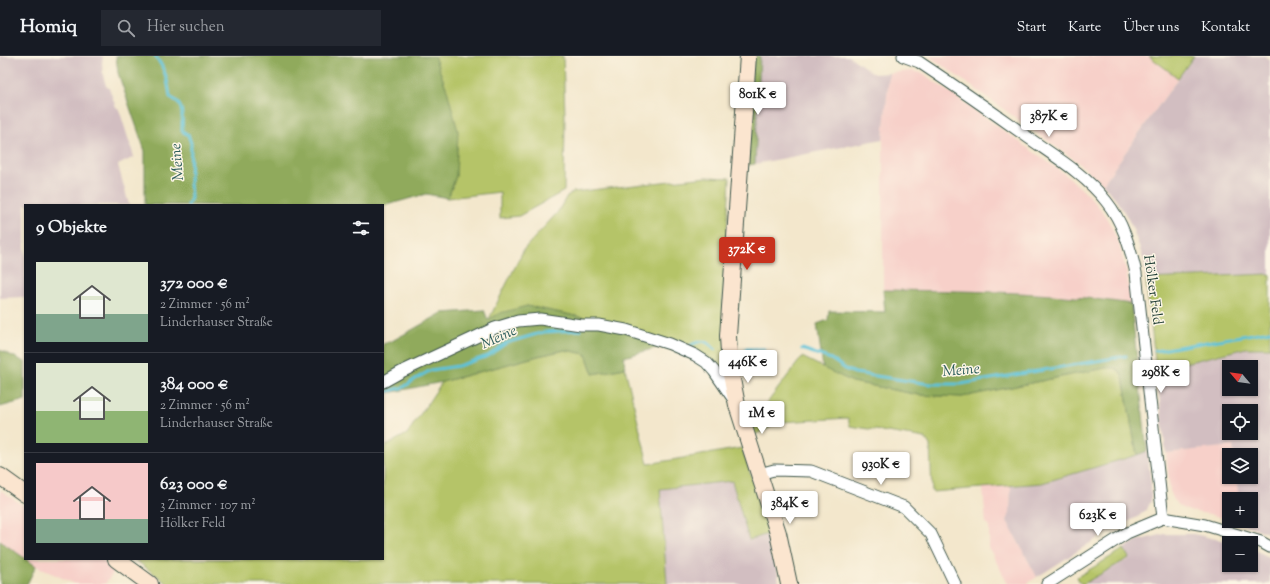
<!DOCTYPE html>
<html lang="de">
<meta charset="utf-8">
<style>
:root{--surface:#171b24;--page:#242831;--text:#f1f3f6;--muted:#9ea1a6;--line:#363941;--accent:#c8321e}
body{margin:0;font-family:"Sorts Mill Goudy",serif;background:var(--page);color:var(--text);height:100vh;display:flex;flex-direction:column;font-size:15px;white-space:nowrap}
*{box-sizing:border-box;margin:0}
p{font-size:13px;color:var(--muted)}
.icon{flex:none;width:22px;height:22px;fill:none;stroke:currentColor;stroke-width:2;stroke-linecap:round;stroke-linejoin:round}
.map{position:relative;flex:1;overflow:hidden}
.sheet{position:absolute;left:24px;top:148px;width:360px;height:356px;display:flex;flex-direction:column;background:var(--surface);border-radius:0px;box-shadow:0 1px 3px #0004}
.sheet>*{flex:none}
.needle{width:26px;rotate:299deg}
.fabs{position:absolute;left:1222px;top:304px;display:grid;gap:8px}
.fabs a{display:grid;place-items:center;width:36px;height:36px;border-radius:0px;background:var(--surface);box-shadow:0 1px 3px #0004;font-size:20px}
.price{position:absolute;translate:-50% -34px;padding:0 9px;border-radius:4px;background:#fff;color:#222;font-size:13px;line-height:26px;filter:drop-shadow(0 1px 2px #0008)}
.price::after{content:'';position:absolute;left:50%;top:24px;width:12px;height:9px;margin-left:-6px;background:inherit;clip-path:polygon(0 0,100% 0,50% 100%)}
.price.active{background:var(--accent);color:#fff}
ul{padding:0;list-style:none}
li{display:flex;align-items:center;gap:12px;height:100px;padding:0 12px}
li+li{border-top:1px solid var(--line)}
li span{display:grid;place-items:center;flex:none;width:112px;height:80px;border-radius:0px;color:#555}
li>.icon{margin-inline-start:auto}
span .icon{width:48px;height:48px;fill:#fffc;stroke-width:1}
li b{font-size:17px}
h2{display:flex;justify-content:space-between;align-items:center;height:48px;padding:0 12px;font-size:17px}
header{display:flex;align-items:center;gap:24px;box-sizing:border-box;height:56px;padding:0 20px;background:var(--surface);border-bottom:1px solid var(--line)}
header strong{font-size:19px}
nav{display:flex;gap:22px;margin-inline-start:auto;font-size:14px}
.search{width:280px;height:36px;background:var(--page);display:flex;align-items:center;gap:10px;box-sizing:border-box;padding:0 14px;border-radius:0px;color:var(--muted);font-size:15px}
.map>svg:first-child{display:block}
.built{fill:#f7d0c9}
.industrial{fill:#d2bec1;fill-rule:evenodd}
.green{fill:#b5c467;stroke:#6a804e}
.forest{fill:#90aa5c;stroke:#587448}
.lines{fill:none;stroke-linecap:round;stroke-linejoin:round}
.stream{stroke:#5cc2d9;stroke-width:3}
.minor-casing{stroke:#3f564b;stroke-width:13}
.secondary-casing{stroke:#3f564b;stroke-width:18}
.minor{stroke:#fff;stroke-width:11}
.secondary{stroke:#fbe5cf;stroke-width:16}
.labels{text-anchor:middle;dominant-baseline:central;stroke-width:3;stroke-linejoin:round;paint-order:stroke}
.street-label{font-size:14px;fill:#1f3d34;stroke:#fcf5e5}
.water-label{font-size:15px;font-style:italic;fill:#2e5e5d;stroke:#fcf5e5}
</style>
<header>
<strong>Homiq</strong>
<div class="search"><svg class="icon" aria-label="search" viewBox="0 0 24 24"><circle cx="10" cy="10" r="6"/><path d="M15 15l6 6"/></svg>Hier suchen</div>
<nav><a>Start</a><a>Karte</a><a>Über uns</a><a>Kontakt</a></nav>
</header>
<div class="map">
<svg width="1270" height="528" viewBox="0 0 1270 528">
<rect width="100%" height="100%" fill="#fcf5e5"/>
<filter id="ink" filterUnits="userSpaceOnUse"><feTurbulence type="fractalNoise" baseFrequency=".025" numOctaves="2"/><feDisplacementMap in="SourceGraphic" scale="8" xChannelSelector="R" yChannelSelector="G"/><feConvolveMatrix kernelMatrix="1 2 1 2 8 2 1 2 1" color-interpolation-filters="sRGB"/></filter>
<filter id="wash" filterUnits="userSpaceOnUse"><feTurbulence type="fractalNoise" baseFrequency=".012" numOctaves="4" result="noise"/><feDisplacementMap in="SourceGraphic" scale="16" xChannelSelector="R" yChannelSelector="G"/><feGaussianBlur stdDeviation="0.9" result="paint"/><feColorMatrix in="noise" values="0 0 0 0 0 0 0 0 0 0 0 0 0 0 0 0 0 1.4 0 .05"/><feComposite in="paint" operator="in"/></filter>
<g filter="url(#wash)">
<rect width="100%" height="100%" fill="#f3e7cc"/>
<!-- built -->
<g class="built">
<polygon points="929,0 1149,0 1178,22 1103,128 1075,104"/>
<polygon points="912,15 922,17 1052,109 1071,123 1093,144 1103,156 1111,170 1119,188 1127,218 1131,248 1094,242 961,235 883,234 883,83 889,17"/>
<polygon points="1233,390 1234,399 1229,399 1229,421 1236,421 1239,443 1229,443 1229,464 1209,458 1189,455 1181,451 1174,444 1170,435 1166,397"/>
<polygon points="1011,430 1010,457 1007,465 1037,521 1027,528 1008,528 989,492 989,468 986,468 983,432"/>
<polygon points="0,434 25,451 25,502 0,485"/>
<polygon points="27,503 100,503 115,514 105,528 75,528 36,510"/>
</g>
<!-- industrial -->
<g class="industrial">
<polygon points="0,0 103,0 102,7 103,19 106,30 109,32 116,51 119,53 134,101 118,109 129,149 25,149 25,241 0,242"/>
<polygon points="760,0 849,0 874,18 889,17 883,83 755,108"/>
<polygon points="1194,0 1265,0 1270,4 1270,218 1146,223 1144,205 1133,173 1126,159 1116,144 1103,128"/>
<path d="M1246 292H1270V478L1241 467V465H1251V443H1239L1236 421H1251V399H1234L1233 390 1166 397 1156 314ZM1229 311H1251V333H1229ZM1229 355H1251V377H1229Z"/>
<polygon points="1147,395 1151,429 1151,445 1147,453 1139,460 1098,482 1037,521 1007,465 1010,457 1011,430 1042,427"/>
<polygon points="732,425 749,484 768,478 777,508 779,528 667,528 660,433"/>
<polygon points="1165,478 1193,478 1234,487 1229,487 1229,509 1251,509 1251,493 1261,497 1270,503 1270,528 1083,528 1129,503 1124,493 1136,485"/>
</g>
<!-- green -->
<g class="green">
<polygon points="434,0 563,0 565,60 564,135 519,160 500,162 500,136 448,142 456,120 447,34"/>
<polygon points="1149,0 1194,0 1178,22"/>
<polygon points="707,121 730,122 723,246 729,334 719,315 610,267 527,250 488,265 524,193 557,157 567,140 573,136"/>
<polygon points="1270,218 1270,292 1246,292 1156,314 1146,223"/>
<polygon points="565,294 586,298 593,318 625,312 648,408 742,392 769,476 768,478 749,484 732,425 660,433 667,528 168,528 134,503 383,503 383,395 387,389 407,378 442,326 538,300"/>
<path d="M802 301 853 326 919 339 962 341 1105 312C1114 311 1119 312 1123 321L1137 399 1042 427 932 436 930 389 925 382 850 370 848 362 781 366 750 381 748 372Z"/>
<polygon points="1124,493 1129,502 1083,528 1081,528 1077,521"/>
</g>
<!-- forest -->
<g class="forest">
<polygon points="116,0 434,0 447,34 458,75 456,120 448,142 426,138 383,150 145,149 145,95 118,17"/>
<polygon points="753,0 760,0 755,108 744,110"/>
<path d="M883 234C965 235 1050 235 1131 248L1147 395 1137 399 1123 321C1119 312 1114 311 1105 312L962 341 919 339 853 326 823 312 817 268 828 264 829 255 885 256Z"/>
<polygon points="527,250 610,267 663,290 624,301 625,312 593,318 586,298 565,294 538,300 442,326 383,338 383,288 392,285 442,257 484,254 488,264 500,257"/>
<polygon points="0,294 25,306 25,344 0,351"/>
<polygon points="0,485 36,510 27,528 0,528"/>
</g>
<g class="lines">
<!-- stream -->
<g class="stream">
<path d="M155 0C165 12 168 25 170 41 185 48 182 60 182 75L188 79 191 87 190 127 191 142 188 149"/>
<path d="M691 289C703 283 705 284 715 293"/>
<polyline points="746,293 764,293"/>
<polyline points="802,293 831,303 847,314 855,317 930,328 961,328 1126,300"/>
<polyline points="1155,295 1270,275"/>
<polyline points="383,337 404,331 417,322 431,314 458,310 488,300 506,287 544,276 580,274"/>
</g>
</g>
</g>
<g filter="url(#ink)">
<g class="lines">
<!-- minor casing -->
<g class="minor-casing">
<g id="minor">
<path d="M903 0 919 6C955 30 991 55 1026 80 1054 100 1085 118 1106 145 1123 166 1130 191 1136 217L1163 462"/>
<polyline points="383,326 401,316 495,272 518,265 540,263 581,269 599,269 626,274 670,288 695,299 706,306 714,315 734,344"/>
<polyline points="759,418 774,414 811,415 904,451 931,478 955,528"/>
<polyline points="1047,528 1127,477 1163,462 1205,469 1261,486 1270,491"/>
</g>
</g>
<!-- secondary casing -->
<g class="secondary-casing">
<g id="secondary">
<polyline points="748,0 730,251 728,280 730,313 737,349 778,477 789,528"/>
<polyline points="0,420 25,438"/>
<polyline points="116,503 150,528"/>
</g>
</g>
<!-- minor -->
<use href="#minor" class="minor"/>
<!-- secondary -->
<use href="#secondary" class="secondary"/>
</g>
</g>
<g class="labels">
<!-- street labels -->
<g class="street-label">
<text transform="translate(1152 234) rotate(82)">Hölker Feld</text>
</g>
<!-- water labels -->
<g class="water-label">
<text transform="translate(178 106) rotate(-95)">Meine</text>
<text transform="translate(499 282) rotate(-24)">Meine</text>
<text transform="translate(961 315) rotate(-5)">Meine</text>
</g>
</g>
</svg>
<div class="fabs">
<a><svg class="needle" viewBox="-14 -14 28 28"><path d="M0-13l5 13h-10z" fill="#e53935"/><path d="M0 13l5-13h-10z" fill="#9ea1a6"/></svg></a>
<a><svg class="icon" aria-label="locate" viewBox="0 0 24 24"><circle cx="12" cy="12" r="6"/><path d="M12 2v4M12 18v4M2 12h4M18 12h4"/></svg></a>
<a><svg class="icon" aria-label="layers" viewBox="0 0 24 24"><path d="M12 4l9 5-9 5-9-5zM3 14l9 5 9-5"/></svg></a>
<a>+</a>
<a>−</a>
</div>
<b class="price" style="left:758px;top:60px">801K €</b>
<b class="price" style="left:1049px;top:82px">387K €</b>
<b class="price active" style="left:747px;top:215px">372K €</b>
<b class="price" style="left:748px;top:328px">446K €</b>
<b class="price" style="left:1161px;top:338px">298K €</b>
<b class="price" style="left:762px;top:379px">1M €</b>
<b class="price" style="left:881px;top:430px">930K €</b>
<b class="price" style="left:790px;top:469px">384K €</b>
<b class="price" style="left:1098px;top:481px">623K €</b>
<section class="sheet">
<h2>9 Objekte<svg class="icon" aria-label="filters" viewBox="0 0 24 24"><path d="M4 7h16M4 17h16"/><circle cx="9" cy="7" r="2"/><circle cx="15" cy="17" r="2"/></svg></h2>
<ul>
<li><span style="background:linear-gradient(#dfe7d0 65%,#7fa58c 0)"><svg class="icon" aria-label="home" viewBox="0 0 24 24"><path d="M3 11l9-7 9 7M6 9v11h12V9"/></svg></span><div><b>372 000 €</b><p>2 Zimmer · 56 m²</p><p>Linderhauser Straße</p></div></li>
<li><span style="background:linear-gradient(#dfe7d0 60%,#8fb573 0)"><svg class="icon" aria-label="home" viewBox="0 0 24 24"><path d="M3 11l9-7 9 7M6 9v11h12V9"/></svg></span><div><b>384 000 €</b><p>2 Zimmer · 56 m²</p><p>Linderhauser Straße</p></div></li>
<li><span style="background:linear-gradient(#f6c9c9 70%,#7fa58c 0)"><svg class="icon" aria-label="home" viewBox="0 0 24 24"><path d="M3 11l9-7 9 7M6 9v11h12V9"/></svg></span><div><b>623 000 €</b><p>3 Zimmer · 107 m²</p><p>Hölker Feld</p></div></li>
</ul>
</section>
</div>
